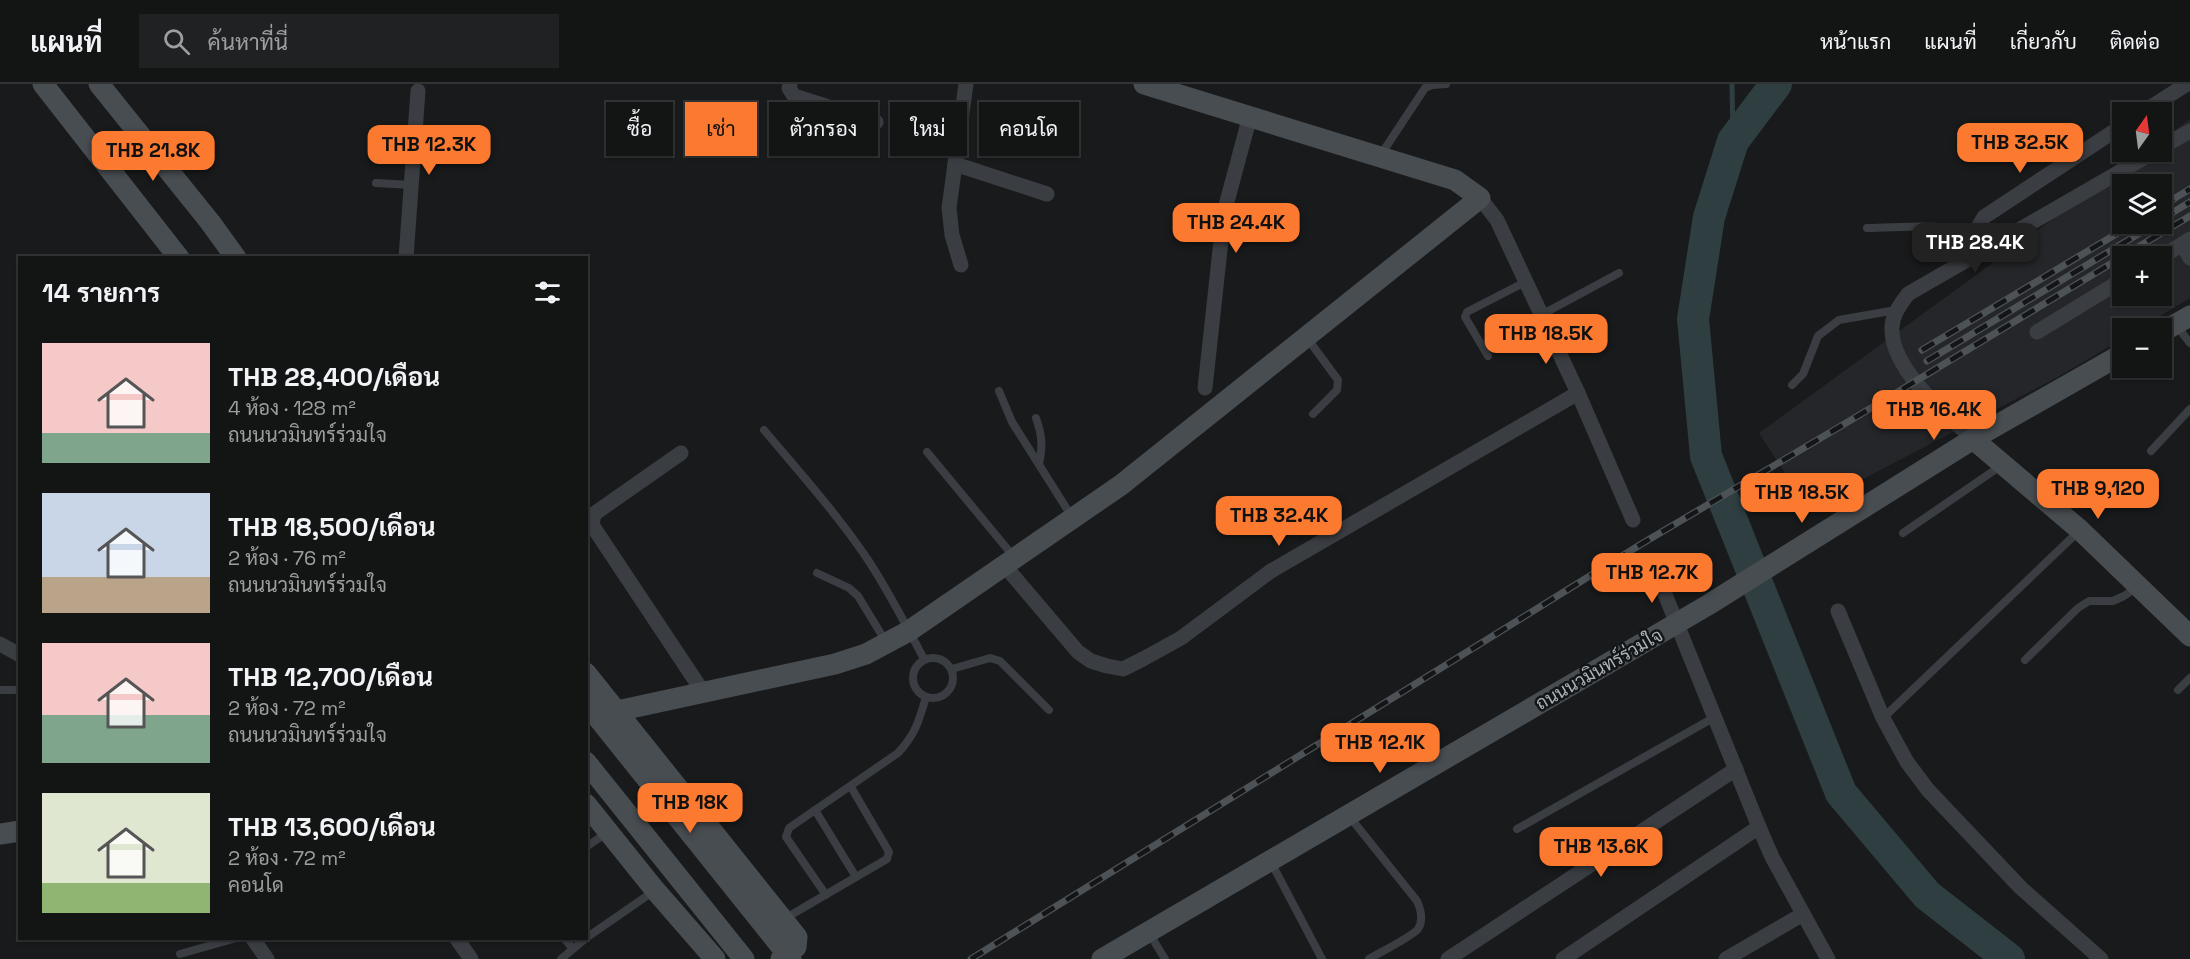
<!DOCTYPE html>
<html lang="th">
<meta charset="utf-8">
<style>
:root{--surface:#131414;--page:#202122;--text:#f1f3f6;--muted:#9d9ea0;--line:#323334;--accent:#fc7a30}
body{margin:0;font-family:"Space Grotesk",Sarabun,sans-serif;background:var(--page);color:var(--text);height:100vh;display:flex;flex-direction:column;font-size:22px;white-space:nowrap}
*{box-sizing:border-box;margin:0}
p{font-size:20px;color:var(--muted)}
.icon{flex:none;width:33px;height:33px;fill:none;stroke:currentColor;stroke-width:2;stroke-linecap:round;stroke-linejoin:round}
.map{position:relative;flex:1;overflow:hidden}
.details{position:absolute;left:18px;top:172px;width:570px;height:684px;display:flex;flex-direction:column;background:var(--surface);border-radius:0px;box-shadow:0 2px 4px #0004,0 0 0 2px var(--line)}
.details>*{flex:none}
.top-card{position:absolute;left:606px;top:18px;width:570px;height:54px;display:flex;gap:12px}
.needle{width:39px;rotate:14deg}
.fabs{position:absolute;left:2112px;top:18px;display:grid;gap:12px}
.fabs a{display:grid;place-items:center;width:60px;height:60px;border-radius:0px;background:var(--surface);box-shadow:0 2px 4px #0004,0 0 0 2px var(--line);font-size:30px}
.price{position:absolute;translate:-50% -51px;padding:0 14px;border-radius:12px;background:var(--accent);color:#111;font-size:20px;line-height:39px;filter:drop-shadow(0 2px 3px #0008)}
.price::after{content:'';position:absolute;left:50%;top:36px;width:18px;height:14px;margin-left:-9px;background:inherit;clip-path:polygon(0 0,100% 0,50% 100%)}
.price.on{background:#222;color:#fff}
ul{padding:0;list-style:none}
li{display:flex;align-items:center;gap:18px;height:150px;padding:0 24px}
li span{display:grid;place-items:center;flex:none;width:168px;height:120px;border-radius:0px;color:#555}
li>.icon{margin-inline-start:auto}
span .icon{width:72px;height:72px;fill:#fffc;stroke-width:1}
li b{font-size:26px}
h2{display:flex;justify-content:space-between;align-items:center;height:72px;padding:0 24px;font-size:26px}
.chip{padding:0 21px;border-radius:0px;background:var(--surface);box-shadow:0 2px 4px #0004,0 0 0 2px var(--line);font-size:21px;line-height:54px}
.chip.on{background:var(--accent);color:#111}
header{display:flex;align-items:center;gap:36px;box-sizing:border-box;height:84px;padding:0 30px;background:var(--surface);border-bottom:2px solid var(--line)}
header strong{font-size:28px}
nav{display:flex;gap:33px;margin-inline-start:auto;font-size:21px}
.search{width:420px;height:54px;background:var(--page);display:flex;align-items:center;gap:15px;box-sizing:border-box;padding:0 21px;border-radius:0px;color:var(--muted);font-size:22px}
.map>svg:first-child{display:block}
.built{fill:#252629;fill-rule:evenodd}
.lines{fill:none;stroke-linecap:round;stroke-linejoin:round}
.stream{stroke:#2e3e41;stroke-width:5}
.river{stroke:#2e3e41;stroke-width:32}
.lane{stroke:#3a3d41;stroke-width:8}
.street{stroke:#3a3d41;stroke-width:15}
.secondary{stroke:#484d51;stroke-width:21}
.rail-casing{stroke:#4d5256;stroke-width:7}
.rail{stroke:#141517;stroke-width:4.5;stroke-dasharray:14;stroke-linecap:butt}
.secondary-bridge{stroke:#484d51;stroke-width:21}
.labels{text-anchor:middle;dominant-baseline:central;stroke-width:5;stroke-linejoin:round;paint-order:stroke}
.street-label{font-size:18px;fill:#abb5bc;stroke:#141517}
</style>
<header>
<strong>แผนที่</strong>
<div class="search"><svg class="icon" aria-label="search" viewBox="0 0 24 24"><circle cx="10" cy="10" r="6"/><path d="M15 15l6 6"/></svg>ค้นหาที่นี่</div>
<nav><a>หน้าแรก</a><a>แผนที่</a><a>เกี่ยวกับ</a><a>ติดต่อ</a></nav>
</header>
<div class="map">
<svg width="2190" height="875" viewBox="0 0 2190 875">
<rect width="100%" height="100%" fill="#191a1b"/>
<!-- built -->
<path class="built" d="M2190 35V214L2140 244H2122V255L2058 293 1808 424 1759 349 2145 68H2162V56ZM2122 100H2162V140H2122ZM2122 172H2162V212H2122Z"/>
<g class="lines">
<!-- stream -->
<polyline class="stream" points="1732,0 1733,57"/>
<!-- river -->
<polyline class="river" points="1776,0 1733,57 1709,133 1693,235 1706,372 1841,709 1927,811 2009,875"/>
<!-- lane -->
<g class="lane">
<polyline points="1380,72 1425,4 1432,1 1446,0"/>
<polyline points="376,99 412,101"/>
<polyline points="1200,123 1224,129"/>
<path d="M1867 144C1900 144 1944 138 1974 150"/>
<polyline points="1541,231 1619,189"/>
<polyline points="2176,241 2190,259"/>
<polyline points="1307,254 1338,296 1337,306 1313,330"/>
<polyline points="1488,272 1465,233 1467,228 1525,198"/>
<polyline points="1792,301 1803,290 1818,252 1839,236 1896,226"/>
<polyline points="999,307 1012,338 1072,433"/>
<path d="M1036 334C1042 351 1043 362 1039 380"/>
<path d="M764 346C800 389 839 432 870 479 890 510 907 543 924 575"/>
<polyline points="2151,367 2190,325"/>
<polyline points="927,368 1014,473"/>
<polyline points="1903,449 2002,381"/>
<polyline points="817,489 849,504 858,512 886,558"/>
<circle cx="933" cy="594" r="20"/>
<polyline points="2025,576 2078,524 2089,517 2113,517 2124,512 2137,503"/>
<polyline points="952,585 990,574 1000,577 1049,626"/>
<polyline points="0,606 20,606"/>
<polyline points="2178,606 2190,594"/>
<polyline points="1883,634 2079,447"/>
<polyline points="815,726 856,793"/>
<path d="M1349 732 1417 817C1421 826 1424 836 1418 845 1413 852 1379 869 1369 875"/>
<polyline points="1517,745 1715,633"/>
<polyline points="586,763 608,748"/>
<polyline points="1271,778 1322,875"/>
<path d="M826 811 786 753 789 744 898 669C915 651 919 637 926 613"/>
<polyline points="784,835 887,775 889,768 851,703"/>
<polyline points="1149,849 1165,875"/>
<polyline points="586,854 654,807"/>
<polyline points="565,855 572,864"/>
<polyline points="180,870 233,855"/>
<polyline points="561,875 585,855"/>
</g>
<!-- street -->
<g class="street">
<polyline points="790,0 789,4 794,12 876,38"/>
<polyline points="2143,28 2187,0"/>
<polyline points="2162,63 2190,47"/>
<polyline points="955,80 1047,110"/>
<polyline points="1480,114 1497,136 1578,309 1633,436"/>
<polyline points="2182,160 2190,174"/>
<polyline points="2162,173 2190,155"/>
<polyline points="406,174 418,7"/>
<polyline points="1968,174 1974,150 1984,133 2122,42"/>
<polyline points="961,181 952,151 949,124 966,0"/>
<polyline points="2037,248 2122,196"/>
<polyline points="1205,304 1224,129 1250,32"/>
<path d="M1973 355C1946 330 1893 287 1892 247 1891 232 1900 221 1908 210L2154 68"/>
<polyline points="681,369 594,430 592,441 703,608"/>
<polyline points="1004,481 1078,568 1091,577 1107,582 1123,585 1143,575 1181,554 1271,487 1578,309"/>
<polyline points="1656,488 1759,743 1772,773 1828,875"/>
<polyline points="1838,527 1883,634 1907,678 1928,706 2021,804 2101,875"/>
<polyline points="0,560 20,571"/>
<polyline points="253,855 267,875"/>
<polyline points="457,855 471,875"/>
<polyline points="1448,875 1736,685"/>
<polyline points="1563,875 1759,743"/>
<polyline points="1726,875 1803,830"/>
</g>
<!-- secondary -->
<g class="secondary">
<polyline points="43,0 179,174"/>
<polyline points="99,0 210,138 236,174"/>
<polyline points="2162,248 2190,232"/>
<polyline points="1973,355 2080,446 2190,552"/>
<polyline points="586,589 797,853 796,863 781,875"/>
<polyline points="617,627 835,580 866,570 909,547 1121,401 1480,114 1455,96 1144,0"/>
<polyline points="586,678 744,875"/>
<polyline points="586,720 655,806 715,875"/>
<polyline points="0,750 20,747"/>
<polyline points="1102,875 1708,521 1973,355 2122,270"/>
</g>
<!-- rail casing -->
<g class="rail-casing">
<g id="rail">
<polyline points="2162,122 2190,105"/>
<polyline points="2162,135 2190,118"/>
<polyline points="2123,172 2190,132"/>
<polyline points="1922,266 2133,140"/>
<polyline points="1927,277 2155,140"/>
<polyline points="971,875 1643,459 1841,342 2122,173"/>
</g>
</g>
<!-- rail -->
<use href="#rail" class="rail"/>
<!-- secondary-bridge -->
<polyline class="secondary-bridge" points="586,619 791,875"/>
</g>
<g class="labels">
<!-- street labels -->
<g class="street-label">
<text transform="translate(1599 585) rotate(-30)">ถนนนวมินทร์ร่วมใจ</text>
</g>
</g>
</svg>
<div class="fabs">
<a><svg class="needle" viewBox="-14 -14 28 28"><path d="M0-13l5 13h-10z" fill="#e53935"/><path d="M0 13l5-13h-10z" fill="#9d9ea0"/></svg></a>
<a><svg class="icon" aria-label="layers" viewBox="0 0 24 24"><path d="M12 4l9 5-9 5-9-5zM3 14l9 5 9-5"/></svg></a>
<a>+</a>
<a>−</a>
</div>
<b class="price" style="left:2020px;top:90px">THB 32.5K</b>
<b class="price" style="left:429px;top:92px">THB 12.3K</b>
<b class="price" style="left:153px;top:98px">THB 21.8K</b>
<b class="price" style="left:1236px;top:170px">THB 24.4K</b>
<b class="price on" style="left:1975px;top:190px">THB 28.4K</b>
<b class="price" style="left:1546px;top:281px">THB 18.5K</b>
<b class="price" style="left:1934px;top:357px">THB 16.4K</b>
<b class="price" style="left:2098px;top:436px">THB 9,120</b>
<b class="price" style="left:1802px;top:440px">THB 18.5K</b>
<b class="price" style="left:1279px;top:463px">THB 32.4K</b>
<b class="price" style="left:1652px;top:520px">THB 12.7K</b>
<b class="price" style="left:1380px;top:690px">THB 12.1K</b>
<b class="price" style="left:690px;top:750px">THB 18K</b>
<b class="price" style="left:1601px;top:794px">THB 13.6K</b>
<div class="top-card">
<a class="chip">ซื้อ</a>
<a class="chip on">เช่า</a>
<a class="chip">ตัวกรอง</a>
<a class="chip">ใหม่</a>
<a class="chip">คอนโด</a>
</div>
<section class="details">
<h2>14 รายการ<svg class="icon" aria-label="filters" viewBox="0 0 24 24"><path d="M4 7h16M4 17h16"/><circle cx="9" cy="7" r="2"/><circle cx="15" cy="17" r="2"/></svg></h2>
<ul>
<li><span style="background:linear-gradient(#f6c9c9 75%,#7fa58c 0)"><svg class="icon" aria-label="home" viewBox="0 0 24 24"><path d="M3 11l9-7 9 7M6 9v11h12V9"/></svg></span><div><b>THB 28,400/เดือน</b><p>4 ห้อง · 128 m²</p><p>ถนนนวมินทร์ร่วมใจ</p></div></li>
<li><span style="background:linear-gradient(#c9d6e8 70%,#b9a48a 0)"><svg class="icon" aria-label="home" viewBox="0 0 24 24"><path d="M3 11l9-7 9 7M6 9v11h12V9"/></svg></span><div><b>THB 18,500/เดือน</b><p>2 ห้อง · 76 m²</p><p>ถนนนวมินทร์ร่วมใจ</p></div></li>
<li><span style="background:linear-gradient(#f6c9c9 60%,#7fa58c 0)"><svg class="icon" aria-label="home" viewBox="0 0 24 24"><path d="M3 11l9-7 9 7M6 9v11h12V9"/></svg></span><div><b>THB 12,700/เดือน</b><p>2 ห้อง · 72 m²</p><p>ถนนนวมินทร์ร่วมใจ</p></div></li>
<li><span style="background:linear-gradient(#dfe7d0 75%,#8fb573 0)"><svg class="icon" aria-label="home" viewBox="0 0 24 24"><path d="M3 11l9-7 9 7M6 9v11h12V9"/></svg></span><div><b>THB 13,600/เดือน</b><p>2 ห้อง · 72 m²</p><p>คอนโด</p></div></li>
</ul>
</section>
</div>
